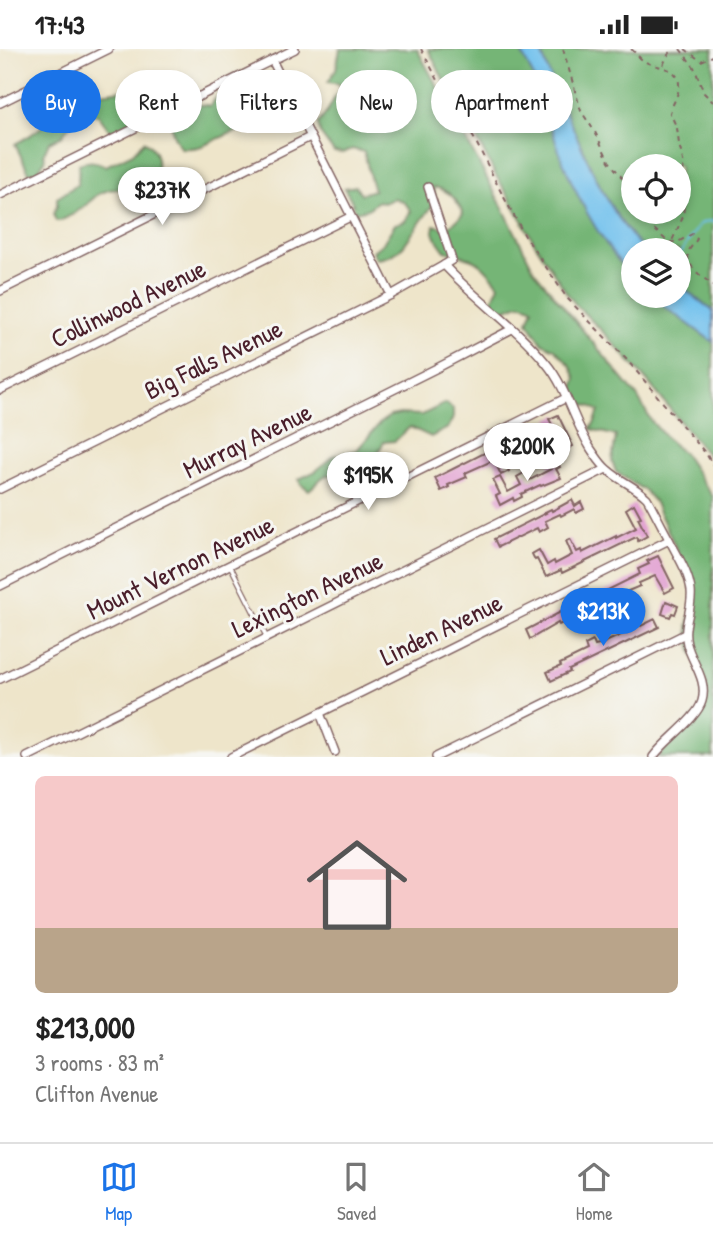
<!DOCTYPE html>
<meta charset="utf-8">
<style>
:root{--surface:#fff;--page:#f6f6f6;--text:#222;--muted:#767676;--line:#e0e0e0;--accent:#1a73e8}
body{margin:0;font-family:"Patrick Hand",sans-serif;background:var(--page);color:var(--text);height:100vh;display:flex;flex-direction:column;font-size:26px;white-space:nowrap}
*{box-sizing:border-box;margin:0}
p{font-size:23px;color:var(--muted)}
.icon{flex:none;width:38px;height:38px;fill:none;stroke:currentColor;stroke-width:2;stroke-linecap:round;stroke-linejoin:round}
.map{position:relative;height:708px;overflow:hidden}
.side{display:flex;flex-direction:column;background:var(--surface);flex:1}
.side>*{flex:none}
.top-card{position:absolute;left:21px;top:21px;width:672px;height:63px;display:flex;gap:14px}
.tools{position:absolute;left:621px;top:105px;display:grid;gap:14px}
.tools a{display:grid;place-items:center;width:70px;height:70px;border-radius:50%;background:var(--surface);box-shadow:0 4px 10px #0003;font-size:35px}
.price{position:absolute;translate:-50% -60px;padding:0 16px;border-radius:24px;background:#fff;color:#222;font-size:23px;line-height:46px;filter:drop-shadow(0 2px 4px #0008)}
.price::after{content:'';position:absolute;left:50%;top:42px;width:21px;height:16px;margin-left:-10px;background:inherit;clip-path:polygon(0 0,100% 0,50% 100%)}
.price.active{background:var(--accent);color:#fff}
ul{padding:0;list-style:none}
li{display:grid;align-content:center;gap:14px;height:371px;padding:0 35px}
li+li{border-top:2px solid var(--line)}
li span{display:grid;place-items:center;height:217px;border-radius:10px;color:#555}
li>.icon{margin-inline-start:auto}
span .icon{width:126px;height:126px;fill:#fffc;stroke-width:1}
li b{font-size:30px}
.chip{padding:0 24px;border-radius:32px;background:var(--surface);box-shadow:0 4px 10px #0003;font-size:24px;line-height:63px}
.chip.active{background:var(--accent);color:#fff}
.status{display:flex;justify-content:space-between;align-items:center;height:49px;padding:0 35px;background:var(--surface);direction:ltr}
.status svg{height:19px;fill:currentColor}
.menu{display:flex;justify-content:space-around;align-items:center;height:98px;border-top:2px solid var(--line);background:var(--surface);font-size:19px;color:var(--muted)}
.menu a{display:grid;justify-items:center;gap:4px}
.menu .active{color:var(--accent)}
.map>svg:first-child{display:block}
.forest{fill:#75b576;stroke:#606a50;stroke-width:2;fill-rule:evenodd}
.water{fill:#72c1ed;stroke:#5e708c;stroke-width:2}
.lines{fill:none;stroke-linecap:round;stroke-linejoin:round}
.stream{stroke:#72c1ed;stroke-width:2}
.building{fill:#e2a2d2}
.lane-casing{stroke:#836463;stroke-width:6}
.street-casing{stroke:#836463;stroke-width:10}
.path{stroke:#836463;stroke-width:2;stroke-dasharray:5 5;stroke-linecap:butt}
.lane{stroke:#fff;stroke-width:3.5}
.street{stroke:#fff;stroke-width:7}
.labels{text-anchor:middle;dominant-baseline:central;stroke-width:6;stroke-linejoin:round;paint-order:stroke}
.street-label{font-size:26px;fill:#4a1f2b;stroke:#f6f6f2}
</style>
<div class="status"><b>17:43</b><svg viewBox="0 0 49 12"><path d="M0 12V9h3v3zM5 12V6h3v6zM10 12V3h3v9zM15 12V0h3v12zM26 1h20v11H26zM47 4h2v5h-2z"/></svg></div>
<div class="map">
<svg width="713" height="708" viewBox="0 0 713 708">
<rect width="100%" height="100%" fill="#f6f6f2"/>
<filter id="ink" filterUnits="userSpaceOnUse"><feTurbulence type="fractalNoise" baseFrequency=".0143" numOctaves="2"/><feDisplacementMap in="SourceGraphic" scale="14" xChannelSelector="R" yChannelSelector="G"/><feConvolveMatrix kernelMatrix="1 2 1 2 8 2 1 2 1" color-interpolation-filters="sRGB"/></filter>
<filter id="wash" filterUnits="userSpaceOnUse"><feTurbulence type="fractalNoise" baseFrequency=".00686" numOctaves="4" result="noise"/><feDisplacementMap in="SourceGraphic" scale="28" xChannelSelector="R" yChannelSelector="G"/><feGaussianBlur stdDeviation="1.57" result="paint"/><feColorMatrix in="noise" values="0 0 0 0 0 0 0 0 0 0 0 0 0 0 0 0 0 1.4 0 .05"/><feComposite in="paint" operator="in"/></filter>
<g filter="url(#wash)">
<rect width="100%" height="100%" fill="#eee5ca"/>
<!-- forest -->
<g class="forest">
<path d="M340 0H417L503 159 535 223 637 347 652 373 668 391 685 406 713 448V708H658L676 686 699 663 706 635 692 602 689 589 688 577 694 551V538L654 452 645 442 616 423 612 412 616 387 590 380 595 373 599 362 590 357 579 355C574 345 572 340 576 329L570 316 555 300 542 294 528 273 533 259C517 250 516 259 502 261L492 252 499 236C479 210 476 210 445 202 439 194 432 186 434 176L445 179 455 173 463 165C458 151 449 141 434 138L435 153 404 196C397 204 387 209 376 210L373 202 383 194 395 175 405 172 411 162 405 154 395 149 384 154 378 152 368 160 355 163 352 152 344 139 356 137 361 145 374 141C369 129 368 116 364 103L352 100 343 104 334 103 320 84 318 75 327 63 340 39V35L328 33 336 20Z"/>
<polygon points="428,0 519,0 531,19 547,63 621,216 633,229 634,247 650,247 713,293 713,413 648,333 607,287 577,257 566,243 534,193 509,148 495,125 474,84 457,57"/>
<path d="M540 0H713V262L679 236V201H644C614 170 595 129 578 90 564 60 551 31 540 0ZM634 117H679V163H634Z"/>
<path d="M64 31 77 44H100L122 41 127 44 134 73 120 81 110 82 98 66 88 64 68 78 61 88 49 93 44 104 45 111 37 123 29 124 15 95C31 86 44 79 54 63L52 56 63 44 60 34Z"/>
<path d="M241 35 249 58 268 59 267 72C255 77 242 80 229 85 211 92 202 101 181 99 174 89 171 82 171 69 181 59 197 53 210 57L220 44Z"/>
<path d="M144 92C155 99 158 107 157 120L136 138 108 141 97 146 86 156 74 165 60 172H56L53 165 57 157V149L78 135 79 115C90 111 96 112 106 117L133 104Z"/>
<path d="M446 354 453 360V369L448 379 431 388 410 378 395 392 384 393 367 422 341 431C325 418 321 432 309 441L301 435 299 430 316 422 333 407 357 401 381 373 390 367 400 365 422 366Z"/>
</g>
<!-- water -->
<g class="water">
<path d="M519 0H540C551 31 564 60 578 90 595 129 614 170 644 201H634L633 229C606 200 581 157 566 120 549 80 542 37 519 0Z"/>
<polygon points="679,236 713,262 713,293 650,247 679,247"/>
</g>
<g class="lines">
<!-- stream -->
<polyline class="stream" points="679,206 700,175 710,172 713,173"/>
</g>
<g id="blocks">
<!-- building -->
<g class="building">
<polygon points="558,366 573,397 560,403 551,383 555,381 549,370"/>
<polygon points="533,379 537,387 515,399 511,391"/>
<polygon points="498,397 509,422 501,426 494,411 465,424 467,428 448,436 449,438 441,442 435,429"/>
<polygon points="555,408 560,418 556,420 561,429 541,437 540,436 521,445 522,448 514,452 513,449 500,456 496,447 500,445 493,431 500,428 508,443 521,436 517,428 526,423 530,431 551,420 547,412"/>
<polygon points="572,451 575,457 581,453 584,460 576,464 574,460 561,467 560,465 545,472 548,478 539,483 537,479 498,498 494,490 546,464 545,463 551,460 552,462"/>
<polygon points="634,455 641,468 638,469 647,487 638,492 636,488 562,524 561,521 546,528 537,510 535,511 532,505 539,501 547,516 554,512 555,515 572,506 566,492 570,490 577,503 581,501 582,504 616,487 616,489 636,479 626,460"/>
<polygon points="658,507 674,539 665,544 655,527 639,534 640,537 595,556 572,567 573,569 559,576 558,574 530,590 526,581 601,542 602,544 640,525 638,520 649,515 647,512"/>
<polygon points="666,552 678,557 675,565 672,564 670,568 662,565"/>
<polygon points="655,570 659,578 569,621 570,623 551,632 547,623 561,617 560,615 587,602 585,596 593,592 595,597 599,596 630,582 628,576 638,571 641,577"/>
</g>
</g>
</g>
<g filter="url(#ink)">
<use href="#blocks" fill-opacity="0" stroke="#836463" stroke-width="2"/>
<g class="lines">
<!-- lane casing -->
<g class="lane-casing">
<polyline id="lane" points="230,516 267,589"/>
</g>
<!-- street casing -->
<g class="street-casing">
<g id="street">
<polyline points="272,11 391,246"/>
<polyline points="0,54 109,0"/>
<polyline points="0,146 295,0"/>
<path d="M444 216C476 251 516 277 546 314 567 339 574 373 591 400 596 407 601 416 608 421 620 432 635 437 647 449 655 463 662 478 670 492 678 508 689 524 691 542 693 560 682 577 687 595 692 614 708 631 702 652 697 670 665 691 653 708"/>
<polyline points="0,242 310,88"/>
<polyline points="0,341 350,168"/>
<polyline points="0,440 391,246 444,216 452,211 428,138"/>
<polyline points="0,537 441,317 512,280"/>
<polyline points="0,630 566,349"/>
<polyline points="320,664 335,703"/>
<polyline points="27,708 606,420"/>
<polyline points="231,708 669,491"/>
<polyline points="436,708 685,585"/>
</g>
</g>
<!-- path -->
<g class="path">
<polyline points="421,0 438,31 475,91 500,141 525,187 567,249 627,311 707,406 713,417"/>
<polyline points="563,0 581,62 595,83 609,112 634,144"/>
<path d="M631 0C636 4 639 9 644 12 656 20 680 16 679 37 679 46 672 55 670 64L677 79 679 95 684 116 682 130 684 157 683 168 671 194"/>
<polyline points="680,0 694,18 704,44 713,53"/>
<polyline points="685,0 701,12 713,7"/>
<polyline points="663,16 668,6 674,0"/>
<path d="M645 163 655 181 668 193H678L692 185 697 190C694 195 689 199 688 205 687 219 704 229 713 236"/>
</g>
<!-- lane -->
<use href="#lane" class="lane"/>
<!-- street -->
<use href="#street" class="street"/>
</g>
</g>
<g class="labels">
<!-- street labels -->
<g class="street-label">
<text transform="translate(128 254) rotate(-26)">Collinwood Avenue</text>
<text transform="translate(213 310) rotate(-26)">Big Falls Avenue</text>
<text transform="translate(247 391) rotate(-26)">Murray Avenue</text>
<text transform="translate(180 518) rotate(-26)">Mount Vernon Avenue</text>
<text transform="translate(307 545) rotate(-26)">Lexington Avenue</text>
<text transform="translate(441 580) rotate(-26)">Linden Avenue</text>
</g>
</g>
</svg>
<div class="tools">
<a><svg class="icon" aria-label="locate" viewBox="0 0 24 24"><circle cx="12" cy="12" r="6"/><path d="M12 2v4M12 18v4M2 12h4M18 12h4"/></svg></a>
<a><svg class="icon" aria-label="layers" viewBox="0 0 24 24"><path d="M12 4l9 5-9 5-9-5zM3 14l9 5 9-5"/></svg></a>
</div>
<b class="price" style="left:162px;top:178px">$237K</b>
<b class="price" style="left:527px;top:434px">$200K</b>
<b class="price" style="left:368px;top:463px">$195K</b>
<b class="price active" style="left:603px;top:599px">$213K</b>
<div class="top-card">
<a class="chip active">Buy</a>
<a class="chip">Rent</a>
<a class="chip">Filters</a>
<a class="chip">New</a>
<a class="chip">Apartment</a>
</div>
</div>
<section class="side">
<ul>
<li><span style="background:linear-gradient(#f6c9c9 70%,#b9a48a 0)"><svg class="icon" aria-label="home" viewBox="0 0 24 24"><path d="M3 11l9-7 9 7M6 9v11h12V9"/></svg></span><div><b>$213,000</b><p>3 rooms · 83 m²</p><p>Clifton Avenue</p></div></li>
</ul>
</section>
<nav class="menu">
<a class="active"><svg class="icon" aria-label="map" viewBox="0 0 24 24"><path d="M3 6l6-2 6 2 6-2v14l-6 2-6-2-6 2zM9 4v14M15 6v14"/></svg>Map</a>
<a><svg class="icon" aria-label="saved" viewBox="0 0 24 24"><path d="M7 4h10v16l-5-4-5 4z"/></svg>Saved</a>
<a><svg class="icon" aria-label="home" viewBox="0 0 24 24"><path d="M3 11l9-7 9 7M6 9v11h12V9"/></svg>Home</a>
</nav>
